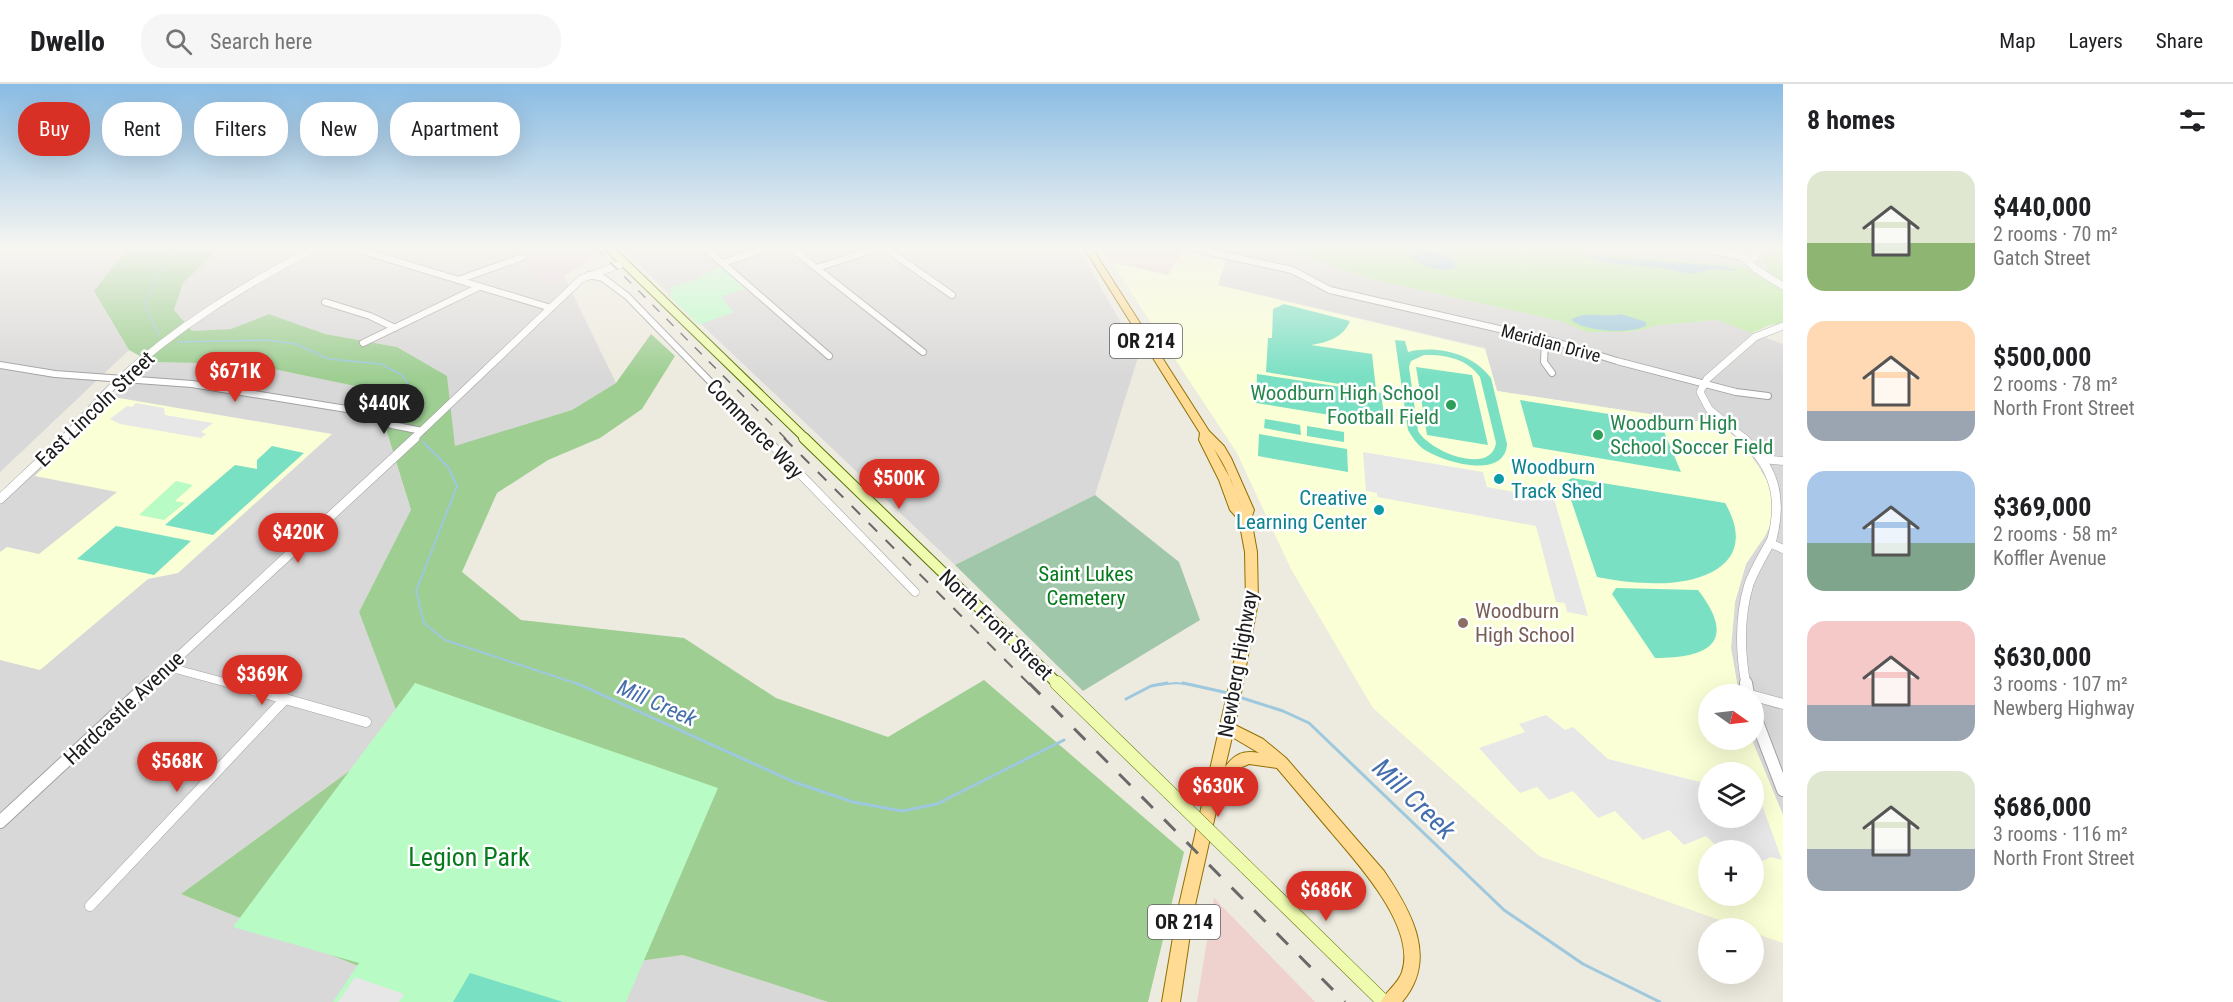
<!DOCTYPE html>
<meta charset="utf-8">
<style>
:root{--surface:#fff;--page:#f6f6f6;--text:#202124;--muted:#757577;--line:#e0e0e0;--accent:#d93025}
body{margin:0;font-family:"Roboto Condensed",sans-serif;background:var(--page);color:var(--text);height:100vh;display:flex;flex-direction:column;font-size:22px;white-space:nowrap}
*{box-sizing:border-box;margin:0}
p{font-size:20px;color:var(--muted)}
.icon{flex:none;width:33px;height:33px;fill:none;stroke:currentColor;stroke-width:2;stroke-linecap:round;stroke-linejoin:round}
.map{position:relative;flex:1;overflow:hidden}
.details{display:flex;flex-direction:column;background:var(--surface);width:450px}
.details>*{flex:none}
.guide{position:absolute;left:18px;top:18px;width:570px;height:54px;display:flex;gap:12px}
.needle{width:39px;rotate:104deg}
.fabs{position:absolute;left:1698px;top:600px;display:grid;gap:12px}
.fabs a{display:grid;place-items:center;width:66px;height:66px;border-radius:50%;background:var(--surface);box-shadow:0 6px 24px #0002;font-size:30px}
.price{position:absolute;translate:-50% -51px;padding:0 14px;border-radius:21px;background:var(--accent);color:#fff;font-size:20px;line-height:39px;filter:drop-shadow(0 2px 3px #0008)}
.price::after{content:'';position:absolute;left:50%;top:36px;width:18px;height:14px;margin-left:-9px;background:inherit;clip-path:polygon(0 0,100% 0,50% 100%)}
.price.current{background:#222;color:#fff}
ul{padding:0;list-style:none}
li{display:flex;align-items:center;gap:18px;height:150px;padding:0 24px}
li span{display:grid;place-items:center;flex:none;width:168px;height:120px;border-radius:18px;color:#555}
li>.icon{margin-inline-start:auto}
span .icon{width:72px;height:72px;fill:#fffc;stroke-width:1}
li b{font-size:26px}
h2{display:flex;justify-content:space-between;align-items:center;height:72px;padding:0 24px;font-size:26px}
.chip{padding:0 21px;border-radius:24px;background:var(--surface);box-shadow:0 6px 24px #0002;font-size:21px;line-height:54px}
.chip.current{background:var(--accent);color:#fff}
header{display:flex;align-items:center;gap:36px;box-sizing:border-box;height:84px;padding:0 30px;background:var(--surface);border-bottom:2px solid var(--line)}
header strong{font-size:28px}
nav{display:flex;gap:33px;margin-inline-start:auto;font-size:21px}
.search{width:420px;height:54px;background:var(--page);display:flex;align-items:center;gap:15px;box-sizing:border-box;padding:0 21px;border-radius:24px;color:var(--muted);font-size:22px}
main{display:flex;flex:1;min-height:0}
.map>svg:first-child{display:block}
.residential{fill:#d9d8d8}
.commercial{fill:#efd2cd}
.industrial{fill:#e6d1e0}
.education{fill:#fbffd6;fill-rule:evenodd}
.grass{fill:#beeaa2}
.forest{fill:#9ece92}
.cemetery{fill:#a0c7aa}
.park{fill:#b9fbc5}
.pitch{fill:#79e0c3;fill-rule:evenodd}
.parking{fill:#e7e7e7}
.water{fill:#9dc8dd}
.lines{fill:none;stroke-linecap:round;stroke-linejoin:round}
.stream-far2{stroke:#9dc8dd;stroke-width:1.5}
.stream-far1{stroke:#9dc8dd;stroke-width:2}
.stream{stroke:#9dc8dd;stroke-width:3}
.minor-far2-casing{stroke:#a2a2a2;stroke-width:8}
.minor-far1-casing{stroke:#a2a2a2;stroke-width:9}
.minor-casing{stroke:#a2a2a2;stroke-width:11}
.tertiary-far2-casing{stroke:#a2a2a2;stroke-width:8}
.tertiary-far1-casing{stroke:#a2a2a2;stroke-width:10}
.tertiary-casing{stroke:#a2a2a2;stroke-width:14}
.secondary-far2-casing{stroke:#5a7201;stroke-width:10}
.secondary-far1-casing{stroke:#5a7201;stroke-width:12}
.secondary-casing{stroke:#5a7201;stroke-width:15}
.primary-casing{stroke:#917000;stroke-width:2}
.minor-far2{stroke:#fff;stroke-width:6}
.minor-far1{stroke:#fff;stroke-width:8}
.minor{stroke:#fff;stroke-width:10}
.tertiary-far2{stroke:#fff;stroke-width:7}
.tertiary-far1{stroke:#fff;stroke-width:9}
.tertiary{stroke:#fff;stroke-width:12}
.secondary-far2{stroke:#effbaf;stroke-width:8}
.secondary-far1{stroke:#effbaf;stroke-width:10}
.secondary{stroke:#effbaf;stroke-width:14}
.primary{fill:#ffdb93;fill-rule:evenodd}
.rail-far2{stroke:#696969;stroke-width:1.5;stroke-dasharray:10 10;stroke-linecap:butt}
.rail-far1{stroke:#696969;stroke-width:2;stroke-dasharray:12 12;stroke-linecap:butt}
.rail{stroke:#696969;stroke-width:3;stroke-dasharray:16 16;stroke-linecap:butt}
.secondary-bridge-casing{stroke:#5a7201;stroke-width:15;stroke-linecap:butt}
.secondary-bridge{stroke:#effbaf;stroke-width:14}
.leisure-dot{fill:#2e9e5b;stroke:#fff;stroke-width:2}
.culture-dot{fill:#0f9aa8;stroke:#fff;stroke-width:2}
.education-dot{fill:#8d6e63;stroke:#fff;stroke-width:2}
.labels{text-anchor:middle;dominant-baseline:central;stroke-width:5;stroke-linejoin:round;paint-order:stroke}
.far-street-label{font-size:18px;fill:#1b1b1b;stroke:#fff}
.shield{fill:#fff;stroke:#5f5f5f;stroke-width:1.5}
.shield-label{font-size:20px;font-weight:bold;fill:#1b1b1b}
.leisure-label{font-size:21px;fill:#27864d;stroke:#fff;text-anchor:end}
.street-label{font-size:21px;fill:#1b1b1b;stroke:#fff}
.culture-label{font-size:21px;fill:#0d838f;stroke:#fff;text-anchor:start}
.park-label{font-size:21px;fill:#077a1d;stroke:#fff}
.education-label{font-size:21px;fill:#785e54;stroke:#fff;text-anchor:start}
.water-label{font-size:22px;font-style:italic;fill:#456eac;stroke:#fff}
.near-park-label{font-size:26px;fill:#077a1d;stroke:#fff}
.near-water-label{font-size:27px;font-style:italic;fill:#456eac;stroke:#fff}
</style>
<header>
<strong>Dwello</strong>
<div class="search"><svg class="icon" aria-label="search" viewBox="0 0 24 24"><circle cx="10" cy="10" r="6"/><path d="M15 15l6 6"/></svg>Search here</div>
<nav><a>Map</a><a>Layers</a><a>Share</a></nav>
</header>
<main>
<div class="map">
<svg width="1783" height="918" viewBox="0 0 1783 918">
<rect width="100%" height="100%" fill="#edeadf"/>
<!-- residential -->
<g class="residential">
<polygon points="0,164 127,164 94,207 129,266 0,388"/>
<polygon points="219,164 521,164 564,192 616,299 572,326 455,363 447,293 397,263 325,250 269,230 231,245 192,247 174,226 183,199"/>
<polygon points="621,164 1078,164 1139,270 1095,411 955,481"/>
<polygon points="1230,164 1280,164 1371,195 1561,237 1587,248 1625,248 1641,246 1658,241 1717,236 1783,260 1783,731 1752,656 1754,610 1739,610 1731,564 1735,518 1746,480 1765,452 1761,384 1734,352 1722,341 1497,307 1485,264 1218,201"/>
<polygon points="1572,164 1763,164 1762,179 1764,184 1783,198 1783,207 1743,182 1618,172"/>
<polygon points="151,278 249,280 374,306 411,427 359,528 404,647 181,810 420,907 683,871 828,918 0,918 0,415"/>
</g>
<!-- commercial -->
<g class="commercial">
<polygon points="1103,164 1230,164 1226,175 1183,166 1168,191 1111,178"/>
<polygon points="1214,814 1315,918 1197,918"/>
</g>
<!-- industrial -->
<polygon class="industrial" points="498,164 585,164 595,172 549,202"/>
<!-- education -->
<g class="education">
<path d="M1183 166 1226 175 1218 201 1485 265 1497 307 1722 341 1748 367 1769 399 1775 416 1774 434 1765 452 1746 480 1735 518 1731 564 1739 610H1708V656H1752L1783 731V859L1754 849V844H1742L1539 772 1373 624 1291 485 1237 369 1111 178 1168 191ZM1708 688H1754V734H1708ZM1708 766H1754V812H1708Z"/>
<polygon points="113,313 332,350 178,489 148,495 40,586 0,576 0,468 7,463 39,470 117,408 35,392"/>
</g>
<!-- grass -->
<g class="grass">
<polygon points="1280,164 1572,164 1618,172 1743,182 1783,207 1783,239 1770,241 1752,249 1717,236 1658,241 1641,246 1625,248 1587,248 1561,237 1371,195"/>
<path d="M1763 164H1783V198C1766 188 1761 185 1763 164Z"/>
</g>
<!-- forest -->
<polygon class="forest" points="127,164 219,164 183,199 174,226 192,247 231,245 269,230 325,250 397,263 447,292 455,362 572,326 616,299 651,250 675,272 642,325 600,354 548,376 497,409 462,488 521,536 684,554 776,614 888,653 984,596 1184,768 1148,918 828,918 683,871 420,907 181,810 404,647 359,528 411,426 374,306 249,280 151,278 129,266 94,207"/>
<!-- cemetery -->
<polygon class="cemetery" points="1095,411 1179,478 1200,536 1083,607 955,481"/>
<!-- park -->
<g class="park">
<polygon points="721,182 746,204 721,213 734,228 699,241 668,211 672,208 669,204 695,196"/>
<polygon points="176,397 193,401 175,417 185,419 164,436 139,431"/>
<polygon points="415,599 718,704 626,918 333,918 359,879 233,843"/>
</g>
<!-- pitch -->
<g class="pitch">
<path d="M1284 220 1350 237C1343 254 1328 258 1311 261L1372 270 1376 306 1266 288 1268 254H1272L1273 225Z"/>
<path d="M1395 256 1405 257 1408 268C1437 261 1472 269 1491 294L1507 360C1505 397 1441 378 1422 364 1416 359 1412 353 1408 346ZM1424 271C1445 270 1468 275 1480 293L1496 359C1491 392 1430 368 1418 347L1409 283 1411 277Z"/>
<polygon points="1416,283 1472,291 1488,361 1427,351"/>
<polygon points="1257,290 1381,309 1385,340 1256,319"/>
<polygon points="1520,316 1660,338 1681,388 1533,363"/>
<polygon points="1265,335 1300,341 1301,351 1264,344"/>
<polygon points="1307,342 1344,348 1344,358 1307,352"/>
<polygon points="1259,350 1347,365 1348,388 1258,372"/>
<polygon points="272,362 304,369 213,451 165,441 235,381 257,385 257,376"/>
<path d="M1572 394 1725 419C1761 481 1700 502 1648 499 1631 499 1614 496 1597 493L1565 398Z"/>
<polygon points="116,442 191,457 154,491 77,475"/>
<path d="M1616 504 1698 506C1738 558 1709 574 1655 574L1612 510Z"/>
<polygon points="470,889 563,918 453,918"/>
</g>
<!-- parking -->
<g class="parking">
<polygon points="136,319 164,324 165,331 213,339 201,348 206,350 201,354 120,340 110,335 127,322 132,323"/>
<polygon points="1363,368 1483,388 1487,403 1554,415 1588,532 1567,528 1565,519 1556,518 1536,442 1377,413 1377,409 1366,407"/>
<polygon points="1546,631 1565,646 1573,643 1608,675 1708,700 1708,734 1754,734 1754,719 1762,721 1782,776 1771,773 1754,781 1754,766 1721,766 1706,752 1684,761 1669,746 1643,756 1615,727 1598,734 1573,707 1549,716 1537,703 1520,709 1479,664 1525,648 1519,640"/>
<polygon points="355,893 404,910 399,918 338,918"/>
</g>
<!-- water -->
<g class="water">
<path d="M1415 164C1430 165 1443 168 1455 177V184C1440 189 1415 181 1408 169Z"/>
<polygon points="1578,171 1721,182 1739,187 1713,185 1690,190 1667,185 1609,179"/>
<path d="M1621 230 1646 238V242C1630 250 1585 248 1571 236 1583 226 1605 234 1621 230Z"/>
</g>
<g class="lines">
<!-- stream-far2 -->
<g class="stream-far2">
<polyline points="159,251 145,221 158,190 181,164"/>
<polyline points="178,258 266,256 296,260 329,275 381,280 402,291 409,302 407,335"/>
</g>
<!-- stream-far1 -->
<g class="stream-far1">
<polyline points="423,358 448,383 457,402 416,507 424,539 445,556 581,601"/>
<polyline points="1157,601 1176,599 1195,601"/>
</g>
<!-- stream -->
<g class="stream">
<polyline points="576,599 794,698 853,718 902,727 937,720 1064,656"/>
<polyline points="1183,599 1228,609"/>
<polyline points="1239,613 1283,627 1309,639 1504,826 1583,880 1660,918"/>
<polyline points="1126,615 1151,602 1167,599"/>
</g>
<!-- minor-far2 casing -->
<g class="minor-far2-casing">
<g id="minor-far2">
<polyline points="353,164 551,224"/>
<polyline points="705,164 829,272"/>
<polyline points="791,164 923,268"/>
<polyline points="885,164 952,211"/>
<polyline points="1192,164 1292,186 1330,206 1556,258 1617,277 1736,308 1768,312"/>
<polyline points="1701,164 1747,174"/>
<polyline points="722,179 768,164"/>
<polyline points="817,184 878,164"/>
<polyline points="589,191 603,194 627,212 766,355"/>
<polyline points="458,196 523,173"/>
<polyline points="325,218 370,232 395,244"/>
<polyline points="1545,255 1544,278 1552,289"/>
<polyline points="363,259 479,203"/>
<polyline points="0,281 55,290 192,300 359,327 392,341 422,347"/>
</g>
</g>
<!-- minor-far1 casing -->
<g class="minor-far1-casing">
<g id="minor-far1">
<polyline points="765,354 915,508"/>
<polyline points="1762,375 1783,377"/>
<polyline points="1772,460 1783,465"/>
<polyline points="168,583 235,601"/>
</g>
</g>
<!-- minor casing -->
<g class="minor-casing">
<g id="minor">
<polyline points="229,599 366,638"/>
<polyline points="1754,612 1783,620"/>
<polyline points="90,822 285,615"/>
</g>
</g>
<!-- tertiary-far2 casing -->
<g class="tertiary-far2-casing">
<g id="tertiary-far2">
<polyline points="1740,164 1739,169 1756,185 1783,202"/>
<polyline points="1748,175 1756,173 1758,164"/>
<path d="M63 355C82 337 98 316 117 298 175 243 245 201 315 164"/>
<polyline points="413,355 581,195 624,179"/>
<polyline points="1745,355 1709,325 1700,308 1707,295 1755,253 1783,242"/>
</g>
</g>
<!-- tertiary-far1 casing -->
<g class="tertiary-far1-casing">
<g id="tertiary-far1">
<path d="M1743 354C1774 384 1783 413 1772 455 1764 470 1755 484 1749 500 1739 533 1740 568 1746 601"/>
<polyline points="0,415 65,354"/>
<polyline points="148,601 415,354"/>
</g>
</g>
<!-- tertiary casing -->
<g class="tertiary-casing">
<g id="tertiary">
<polyline points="1746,599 1748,610"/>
<polyline points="1754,630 1783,706"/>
<polyline points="0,738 150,599"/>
</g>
</g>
<!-- secondary-far2 casing -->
<g class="secondary-far2-casing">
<polyline id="secondary-far2" points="609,164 806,355"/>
</g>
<!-- secondary-far1 casing -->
<g class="secondary-far1-casing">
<polyline id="secondary-far1" points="804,354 1059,601"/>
</g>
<!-- secondary casing -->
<g class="secondary-casing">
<g id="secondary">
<polyline points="1057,599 1169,708"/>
<polyline points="1245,782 1384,918"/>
</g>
</g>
<!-- primary casing -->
<g class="primary-casing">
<path id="primary" d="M1084 164H1092L1209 347 1224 362 1231 374 1254 426 1251 435 1257 468 1258 518 1235 641 1263 655 1286 674 1384 787C1411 827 1439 875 1402 918H1381C1386 907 1398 900 1402 888 1417 843 1357 779 1331 748 1313 727 1295 705 1277 684L1249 680 1242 683 1219 714 1193 830 1180 918H1162L1177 830 1230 598 1246 518 1245 468 1239 436 1230 426 1219 396 1199 356 1200 349ZM1214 365C1227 383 1234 404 1242 425L1231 396ZM1232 653 1259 669C1243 666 1235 670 1225 683Z"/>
</g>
<!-- minor-far2 -->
<use href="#minor-far2" class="minor-far2"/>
<!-- minor-far1 -->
<use href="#minor-far1" class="minor-far1"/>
<!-- minor -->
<use href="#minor" class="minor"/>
<!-- tertiary-far2 -->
<use href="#tertiary-far2" class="tertiary-far2"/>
<!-- tertiary-far1 -->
<use href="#tertiary-far1" class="tertiary-far1"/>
<!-- tertiary -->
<use href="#tertiary" class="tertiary"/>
<!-- secondary-far2 -->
<use href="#secondary-far2" class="secondary-far2"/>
<!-- secondary-far1 -->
<use href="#secondary-far1" class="secondary-far1"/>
<!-- secondary -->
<use href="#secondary" class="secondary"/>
<!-- primary -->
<use href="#primary" class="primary"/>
<!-- rail-far2 -->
<polyline class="rail-far2" points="596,164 786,355"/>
<!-- rail-far1 -->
<polyline class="rail-far1" points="784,354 1030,601"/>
<!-- rail -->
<polyline class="rail" points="1029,599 1345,918"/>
<!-- secondary-bridge casing -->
<g class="secondary-bridge-casing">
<polyline id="secondary-bridge" points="1169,708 1245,782"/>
</g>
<!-- secondary-bridge -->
<use href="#secondary-bridge" class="secondary-bridge"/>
</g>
<!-- sky -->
<linearGradient id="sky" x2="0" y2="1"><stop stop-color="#8abce4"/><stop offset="0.56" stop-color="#f7f6f1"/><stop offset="1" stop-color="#f7f6f1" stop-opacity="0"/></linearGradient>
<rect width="1783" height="293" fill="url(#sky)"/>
<!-- markers -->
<g class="leisure-dot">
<circle cx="1451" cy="321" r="6"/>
<circle cx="1598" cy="351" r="6"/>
</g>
<g class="culture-dot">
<circle cx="1499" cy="395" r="6"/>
<circle cx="1379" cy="426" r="6"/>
</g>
<circle class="education-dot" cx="1463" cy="539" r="6"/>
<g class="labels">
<!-- far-street labels -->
<g class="far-street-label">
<text transform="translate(1551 259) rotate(15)">Meridian Drive</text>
</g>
<!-- shield labels -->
<g class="shield">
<rect x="1110" y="240" width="72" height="34" rx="4.5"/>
<rect x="1148" y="821" width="72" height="34" rx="4.5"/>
</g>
<g class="shield-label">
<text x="1146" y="257">OR 214</text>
<text x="1184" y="838">OR 214</text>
</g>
<!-- leisure labels -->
<g class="leisure-label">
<text x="1439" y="309">Woodburn High School<tspan x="1439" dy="24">Football Field</tspan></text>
<text x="1610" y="339" text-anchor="start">Woodburn High<tspan x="1610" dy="24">School Soccer Field</tspan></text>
</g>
<!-- street labels -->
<g class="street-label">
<text transform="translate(95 325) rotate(-44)">East Lincoln Street</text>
<text transform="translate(755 345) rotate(46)">Commerce Way</text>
<text transform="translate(996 541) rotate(44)">North Front Street</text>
<text transform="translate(1238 580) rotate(-80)">Newberg Highway</text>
<text transform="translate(124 624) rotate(-43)">Hardcastle Avenue</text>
</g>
<!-- culture labels -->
<g class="culture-label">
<text x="1511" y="383">Woodburn<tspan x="1511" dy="24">Track Shed</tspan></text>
<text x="1367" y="414" text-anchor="end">Creative<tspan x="1367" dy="24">Learning Center</tspan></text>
</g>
<!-- park labels -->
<g class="park-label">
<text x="1086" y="490">Saint Lukes<tspan x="1086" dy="24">Cemetery</tspan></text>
</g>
<!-- education labels -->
<g class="education-label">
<text x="1475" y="527">Woodburn<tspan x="1475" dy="24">High School</tspan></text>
</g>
<!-- water labels -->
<g class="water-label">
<text transform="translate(657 619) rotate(24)">Mill Creek</text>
</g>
<!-- near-park labels -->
<g class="near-park-label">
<text x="469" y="773">Legion Park</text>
</g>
<!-- near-water labels -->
<g class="near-water-label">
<text transform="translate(1414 715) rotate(44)">Mill Creek</text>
</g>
</g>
</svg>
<div class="fabs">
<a><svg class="needle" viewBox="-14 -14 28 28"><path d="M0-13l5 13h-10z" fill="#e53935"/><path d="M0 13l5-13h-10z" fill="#757577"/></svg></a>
<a><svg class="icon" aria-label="layers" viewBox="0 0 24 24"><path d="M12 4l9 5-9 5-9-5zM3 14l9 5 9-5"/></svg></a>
<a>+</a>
<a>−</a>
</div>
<b class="price" style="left:235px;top:319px">$671K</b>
<b class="price current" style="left:384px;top:351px">$440K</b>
<b class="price" style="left:899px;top:426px">$500K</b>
<b class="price" style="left:298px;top:480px">$420K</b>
<b class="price" style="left:262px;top:622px">$369K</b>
<b class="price" style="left:177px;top:709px">$568K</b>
<b class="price" style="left:1218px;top:734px">$630K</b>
<b class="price" style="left:1326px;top:838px">$686K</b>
<div class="guide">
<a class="chip current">Buy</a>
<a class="chip">Rent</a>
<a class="chip">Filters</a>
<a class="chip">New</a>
<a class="chip">Apartment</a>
</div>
</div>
<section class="details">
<h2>8 homes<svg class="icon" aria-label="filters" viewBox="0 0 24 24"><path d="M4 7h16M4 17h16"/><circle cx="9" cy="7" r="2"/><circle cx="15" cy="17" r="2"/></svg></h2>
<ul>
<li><span style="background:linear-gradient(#dfe7d0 60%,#8fb573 0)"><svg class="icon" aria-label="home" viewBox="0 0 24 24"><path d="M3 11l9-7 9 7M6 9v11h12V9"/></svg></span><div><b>$440,000</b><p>2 rooms · 70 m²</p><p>Gatch Street</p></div></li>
<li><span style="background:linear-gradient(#ffd9b3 75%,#9aa5b1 0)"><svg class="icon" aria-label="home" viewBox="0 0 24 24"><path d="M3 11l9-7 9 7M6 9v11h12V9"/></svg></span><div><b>$500,000</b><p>2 rooms · 78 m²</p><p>North Front Street</p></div></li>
<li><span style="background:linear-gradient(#a9c7e8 60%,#7fa58c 0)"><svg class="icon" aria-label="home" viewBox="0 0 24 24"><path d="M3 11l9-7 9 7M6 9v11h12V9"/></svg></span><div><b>$369,000</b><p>2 rooms · 58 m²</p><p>Koffler Avenue</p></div></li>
<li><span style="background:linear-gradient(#f6c9c9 70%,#9aa5b1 0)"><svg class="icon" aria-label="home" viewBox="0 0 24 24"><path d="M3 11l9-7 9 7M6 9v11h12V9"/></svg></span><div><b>$630,000</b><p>3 rooms · 107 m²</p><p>Newberg Highway</p></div></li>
<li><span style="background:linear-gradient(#dfe7d0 65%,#9aa5b1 0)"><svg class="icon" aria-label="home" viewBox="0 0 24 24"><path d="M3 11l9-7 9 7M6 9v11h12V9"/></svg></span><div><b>$686,000</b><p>3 rooms · 116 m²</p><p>North Front Street</p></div></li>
</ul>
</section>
</main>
